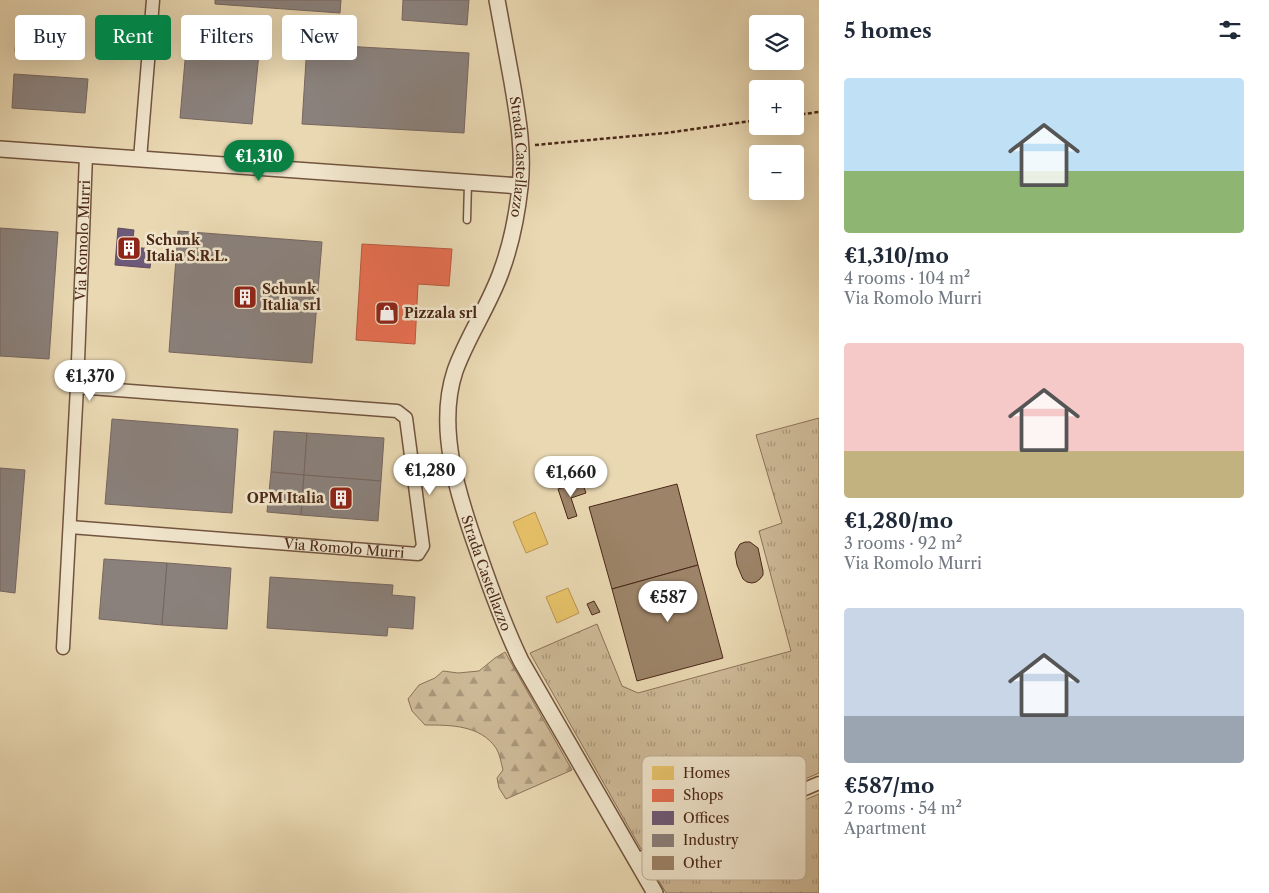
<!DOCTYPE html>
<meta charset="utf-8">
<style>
:root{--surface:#fff;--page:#f2f2f3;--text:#1f2937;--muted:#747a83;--accent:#0b8043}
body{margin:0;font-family:"Libre Caslon Text",serif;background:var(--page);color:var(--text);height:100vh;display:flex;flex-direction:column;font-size:19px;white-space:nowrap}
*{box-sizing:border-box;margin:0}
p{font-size:16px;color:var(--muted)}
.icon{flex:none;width:28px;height:28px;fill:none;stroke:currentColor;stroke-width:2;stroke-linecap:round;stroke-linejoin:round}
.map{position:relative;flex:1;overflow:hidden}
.panel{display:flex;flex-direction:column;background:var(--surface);width:450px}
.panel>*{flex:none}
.hud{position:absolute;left:15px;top:15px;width:475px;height:45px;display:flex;gap:10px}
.controls{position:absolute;left:749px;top:15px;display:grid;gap:10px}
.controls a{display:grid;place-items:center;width:55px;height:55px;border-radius:5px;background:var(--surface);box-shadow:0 5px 20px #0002;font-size:25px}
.price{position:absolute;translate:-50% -42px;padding:0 11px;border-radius:18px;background:#fff;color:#222;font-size:16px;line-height:32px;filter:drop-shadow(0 1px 2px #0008)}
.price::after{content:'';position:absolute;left:50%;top:30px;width:15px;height:11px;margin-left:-8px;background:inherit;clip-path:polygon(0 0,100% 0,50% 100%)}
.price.on{background:var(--accent);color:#fff}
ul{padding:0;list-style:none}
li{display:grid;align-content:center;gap:10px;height:265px;padding:0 25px}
li span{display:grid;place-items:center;height:155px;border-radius:5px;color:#555}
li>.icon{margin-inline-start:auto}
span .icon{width:90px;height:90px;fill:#fffc;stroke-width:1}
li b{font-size:21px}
h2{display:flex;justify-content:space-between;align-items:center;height:60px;padding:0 25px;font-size:21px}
.chip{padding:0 18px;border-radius:5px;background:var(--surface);box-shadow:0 5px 20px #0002;font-size:18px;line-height:45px}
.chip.on{background:var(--accent);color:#fff}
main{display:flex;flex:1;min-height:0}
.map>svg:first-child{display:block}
.grass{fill:url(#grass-tufts);stroke:#8c7158}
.forest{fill:url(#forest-firs);stroke:#8c7158}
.homes{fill:#e9c46a;stroke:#ba9551}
.shops{fill:#e76f51;stroke:#b85a40}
.offices{fill:#6d597a;stroke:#634a5d}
.industry{fill:#8a817c;stroke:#77665e}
.building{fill:#9d8468;stroke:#4b2818}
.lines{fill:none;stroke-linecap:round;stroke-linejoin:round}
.service-casing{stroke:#72543e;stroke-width:9}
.minor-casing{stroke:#72543e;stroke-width:15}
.tertiary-casing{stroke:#72543e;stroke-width:18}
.path{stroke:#4b2818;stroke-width:2.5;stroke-dasharray:4 2.5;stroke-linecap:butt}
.service{stroke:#f1e6cd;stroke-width:6}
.minor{stroke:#f1e6cd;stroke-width:12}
.tertiary{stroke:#f1e6cd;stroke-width:15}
.labels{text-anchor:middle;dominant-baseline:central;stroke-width:5;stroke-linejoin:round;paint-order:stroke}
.street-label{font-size:14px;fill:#4b2818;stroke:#f1e6cd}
.poi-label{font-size:14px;font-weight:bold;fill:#4b2818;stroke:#f1e6cd;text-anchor:start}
.key{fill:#f1e6cd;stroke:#bfad97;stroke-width:1}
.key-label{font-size:14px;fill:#4b2818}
</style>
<main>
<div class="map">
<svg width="819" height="893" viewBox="0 0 819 893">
<defs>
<pattern id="grass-tufts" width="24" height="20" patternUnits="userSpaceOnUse" patternTransform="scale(1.25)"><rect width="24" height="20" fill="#ceba98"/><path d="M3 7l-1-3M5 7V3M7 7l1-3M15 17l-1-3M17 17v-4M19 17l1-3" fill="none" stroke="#a9977b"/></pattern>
<pattern id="forest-firs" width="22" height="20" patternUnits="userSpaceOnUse" patternTransform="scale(1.25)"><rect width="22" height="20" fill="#ceba98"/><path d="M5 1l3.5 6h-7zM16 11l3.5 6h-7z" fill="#a9977b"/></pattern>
</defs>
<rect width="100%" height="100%" fill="#e9d8b2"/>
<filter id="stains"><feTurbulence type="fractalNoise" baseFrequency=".004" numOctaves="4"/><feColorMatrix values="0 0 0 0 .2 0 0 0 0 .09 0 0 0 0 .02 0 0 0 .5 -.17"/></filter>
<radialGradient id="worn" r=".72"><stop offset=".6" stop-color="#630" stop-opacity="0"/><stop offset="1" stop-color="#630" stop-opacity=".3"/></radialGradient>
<!-- grass -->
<g class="grass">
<polygon points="819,418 819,773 641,849 530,653 597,624 622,686 638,693 791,651 759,531 782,523 756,435"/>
<polygon points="819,794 819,893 666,893 650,865"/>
</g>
<!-- forest -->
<path class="forest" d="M505 652 572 770 506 799 499 788 497 778 503 770C501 763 500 754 496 748 480 725 451 725 425 725L412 711 408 699 419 685 435 678 443 671 458 673 479 671 495 658Z"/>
<!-- homes -->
<g class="homes">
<polygon points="535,512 548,544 526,553 513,522"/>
<polygon points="568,588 579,613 557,623 546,597"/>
</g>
<!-- shops -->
<polygon class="shops" points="362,244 452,249 449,286 418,284 415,344 356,340"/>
<!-- offices -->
<polygon class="offices" points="118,228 134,230 132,247 152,249 150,268 115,265"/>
<!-- industry -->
<g class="industry">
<polygon points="215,0 341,0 340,13 215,4"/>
<polygon points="403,0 469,0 467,25 402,20"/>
<polygon points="17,20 45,22 43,55 15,52"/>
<polygon points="188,26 261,33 252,124 180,118"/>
<polygon points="307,44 469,53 464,133 302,124"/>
<polygon points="14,74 88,79 85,113 12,108"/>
<polygon points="0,228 58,232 49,359 0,356"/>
<polygon points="178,231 322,242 312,363 169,352"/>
<polygon points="112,419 238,429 232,513 105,504"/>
<polygon points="274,431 307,433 304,475 271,472"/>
<polygon points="307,433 384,438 381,481 304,475"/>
<polygon points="0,468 25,470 15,593 0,591"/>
<polygon points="271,472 304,475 301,515 267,512"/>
<polygon points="304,475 381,481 378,521 301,515"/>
<polygon points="104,559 167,563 162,625 99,619"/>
<polygon points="167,563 231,568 227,629 162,625"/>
<polygon points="270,577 393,585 392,595 415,597 413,629 388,627 387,636 267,628"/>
</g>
<!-- building -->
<g class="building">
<polygon points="582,482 586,493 571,498 577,516 568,519 558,489"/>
<polygon points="677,484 698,565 612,589 589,507"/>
<polygon points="745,542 750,542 758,548 763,571 763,575 760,579 756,582 752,583 747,582 743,579 737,565 735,553 737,549 740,544"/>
<polygon points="698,565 723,658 637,681 612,589"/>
<polygon points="594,601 600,612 592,615 587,604"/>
</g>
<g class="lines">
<!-- service casing -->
<g class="service-casing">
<polyline id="service" points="467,220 468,182"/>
</g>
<!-- minor casing -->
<g class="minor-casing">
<g id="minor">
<polyline points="140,159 153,0"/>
<path id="s1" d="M70 527 418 554 423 546 406 418 397 411 77 387"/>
<path id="s2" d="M63 648 77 387 86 155"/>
<polyline points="636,860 819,783"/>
</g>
</g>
<!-- tertiary casing -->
<g class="tertiary-casing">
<g id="tertiary">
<path id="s3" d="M497 0C502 27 507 55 512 82 518 117 524 151 520 187 517 215 511 245 501 272 489 306 467 337 455 371 436 428 458 495 477 549 490 587 503 624 521 661L655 893"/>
<polyline points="0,149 520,186"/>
</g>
</g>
<!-- path -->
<g class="path">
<polyline points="795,115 819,112"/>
<polyline points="535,145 666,133 758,120"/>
</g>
<!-- service -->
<use href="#service" class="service"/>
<!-- minor -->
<use href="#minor" class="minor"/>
<!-- tertiary -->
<use href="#tertiary" class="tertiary"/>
</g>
<!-- icons -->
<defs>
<g id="building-square" transform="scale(1.25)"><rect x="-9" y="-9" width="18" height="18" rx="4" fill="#8f2418" stroke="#f1e6cd"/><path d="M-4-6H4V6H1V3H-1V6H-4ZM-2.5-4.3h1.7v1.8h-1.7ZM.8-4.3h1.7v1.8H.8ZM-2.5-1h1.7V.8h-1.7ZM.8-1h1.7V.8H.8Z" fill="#fff"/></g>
<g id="shop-square" transform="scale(1.25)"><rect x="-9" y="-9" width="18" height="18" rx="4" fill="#8f2418" stroke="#f1e6cd"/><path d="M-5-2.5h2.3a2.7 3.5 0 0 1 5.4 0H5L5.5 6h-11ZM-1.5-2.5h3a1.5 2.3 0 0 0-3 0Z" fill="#fff"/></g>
</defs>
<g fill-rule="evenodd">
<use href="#building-square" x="129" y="248"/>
<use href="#building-square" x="245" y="297"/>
<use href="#shop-square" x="387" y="313"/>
<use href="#building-square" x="341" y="498"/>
</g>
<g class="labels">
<!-- street labels -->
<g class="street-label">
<text stroke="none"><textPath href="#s3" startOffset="159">Strada Castellazzo</textPath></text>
<text stroke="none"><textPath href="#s2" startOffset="408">Via Romolo Murri</textPath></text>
<text stroke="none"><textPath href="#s1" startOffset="275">Via Romolo Murri</textPath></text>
<text stroke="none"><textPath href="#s3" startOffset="594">Strada Castellazzo</textPath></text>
</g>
<!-- poi labels -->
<g class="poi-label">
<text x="146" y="240">Schunk<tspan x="146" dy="16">Italia S.R.L.</tspan></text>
<text x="262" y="289">Schunk<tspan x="262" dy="16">Italia srl</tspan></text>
<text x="404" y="313">Pizzala srl</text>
<text x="324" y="498" text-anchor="end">OPM Italia</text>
</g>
</g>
<!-- legend -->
<rect x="642" y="756" width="164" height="124" rx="8" class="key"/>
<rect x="652" y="766" width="22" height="14" fill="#e9c46a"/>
<rect x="652" y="789" width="22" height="13" fill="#e76f51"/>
<rect x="652" y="811" width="22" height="14" fill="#6d597a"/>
<rect x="652" y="834" width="22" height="13" fill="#8a817c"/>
<rect x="652" y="856" width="22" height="14" fill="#9d8468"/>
<g class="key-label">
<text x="683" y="778">Homes</text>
<text x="683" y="800">Shops</text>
<text x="683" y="823">Offices</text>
<text x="683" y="845">Industry</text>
<text x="683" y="868">Other</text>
</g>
<rect width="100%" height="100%" filter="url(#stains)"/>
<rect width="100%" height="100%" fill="url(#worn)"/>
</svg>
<div class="controls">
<a><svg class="icon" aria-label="layers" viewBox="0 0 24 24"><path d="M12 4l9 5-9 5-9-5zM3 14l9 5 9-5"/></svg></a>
<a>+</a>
<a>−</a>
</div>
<b class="price on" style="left:259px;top:182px">€1,310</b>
<b class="price" style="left:90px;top:402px">€1,370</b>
<b class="price" style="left:430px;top:496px">€1,280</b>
<b class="price" style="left:571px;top:498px">€1,660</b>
<b class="price" style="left:668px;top:623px">€587</b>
<div class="hud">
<a class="chip">Buy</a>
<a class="chip on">Rent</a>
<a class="chip">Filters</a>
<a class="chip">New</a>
</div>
</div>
<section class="panel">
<h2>5 homes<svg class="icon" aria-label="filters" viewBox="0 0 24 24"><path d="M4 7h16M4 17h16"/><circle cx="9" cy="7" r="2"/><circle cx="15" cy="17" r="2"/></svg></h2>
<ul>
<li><span style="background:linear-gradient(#bfe0f5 60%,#8fb573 0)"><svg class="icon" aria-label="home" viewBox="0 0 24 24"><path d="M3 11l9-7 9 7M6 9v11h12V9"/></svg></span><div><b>€1,310/mo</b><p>4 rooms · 104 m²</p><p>Via Romolo Murri</p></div></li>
<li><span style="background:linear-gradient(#f6c9c9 70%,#c2b280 0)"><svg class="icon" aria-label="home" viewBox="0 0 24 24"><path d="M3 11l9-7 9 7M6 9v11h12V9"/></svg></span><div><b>€1,280/mo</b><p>3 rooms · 92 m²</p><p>Via Romolo Murri</p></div></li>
<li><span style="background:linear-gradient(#c9d6e8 70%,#9aa5b1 0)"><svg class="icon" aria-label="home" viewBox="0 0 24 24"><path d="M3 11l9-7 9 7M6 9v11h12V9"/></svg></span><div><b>€587/mo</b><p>2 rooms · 54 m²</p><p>Apartment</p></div></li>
</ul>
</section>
</main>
